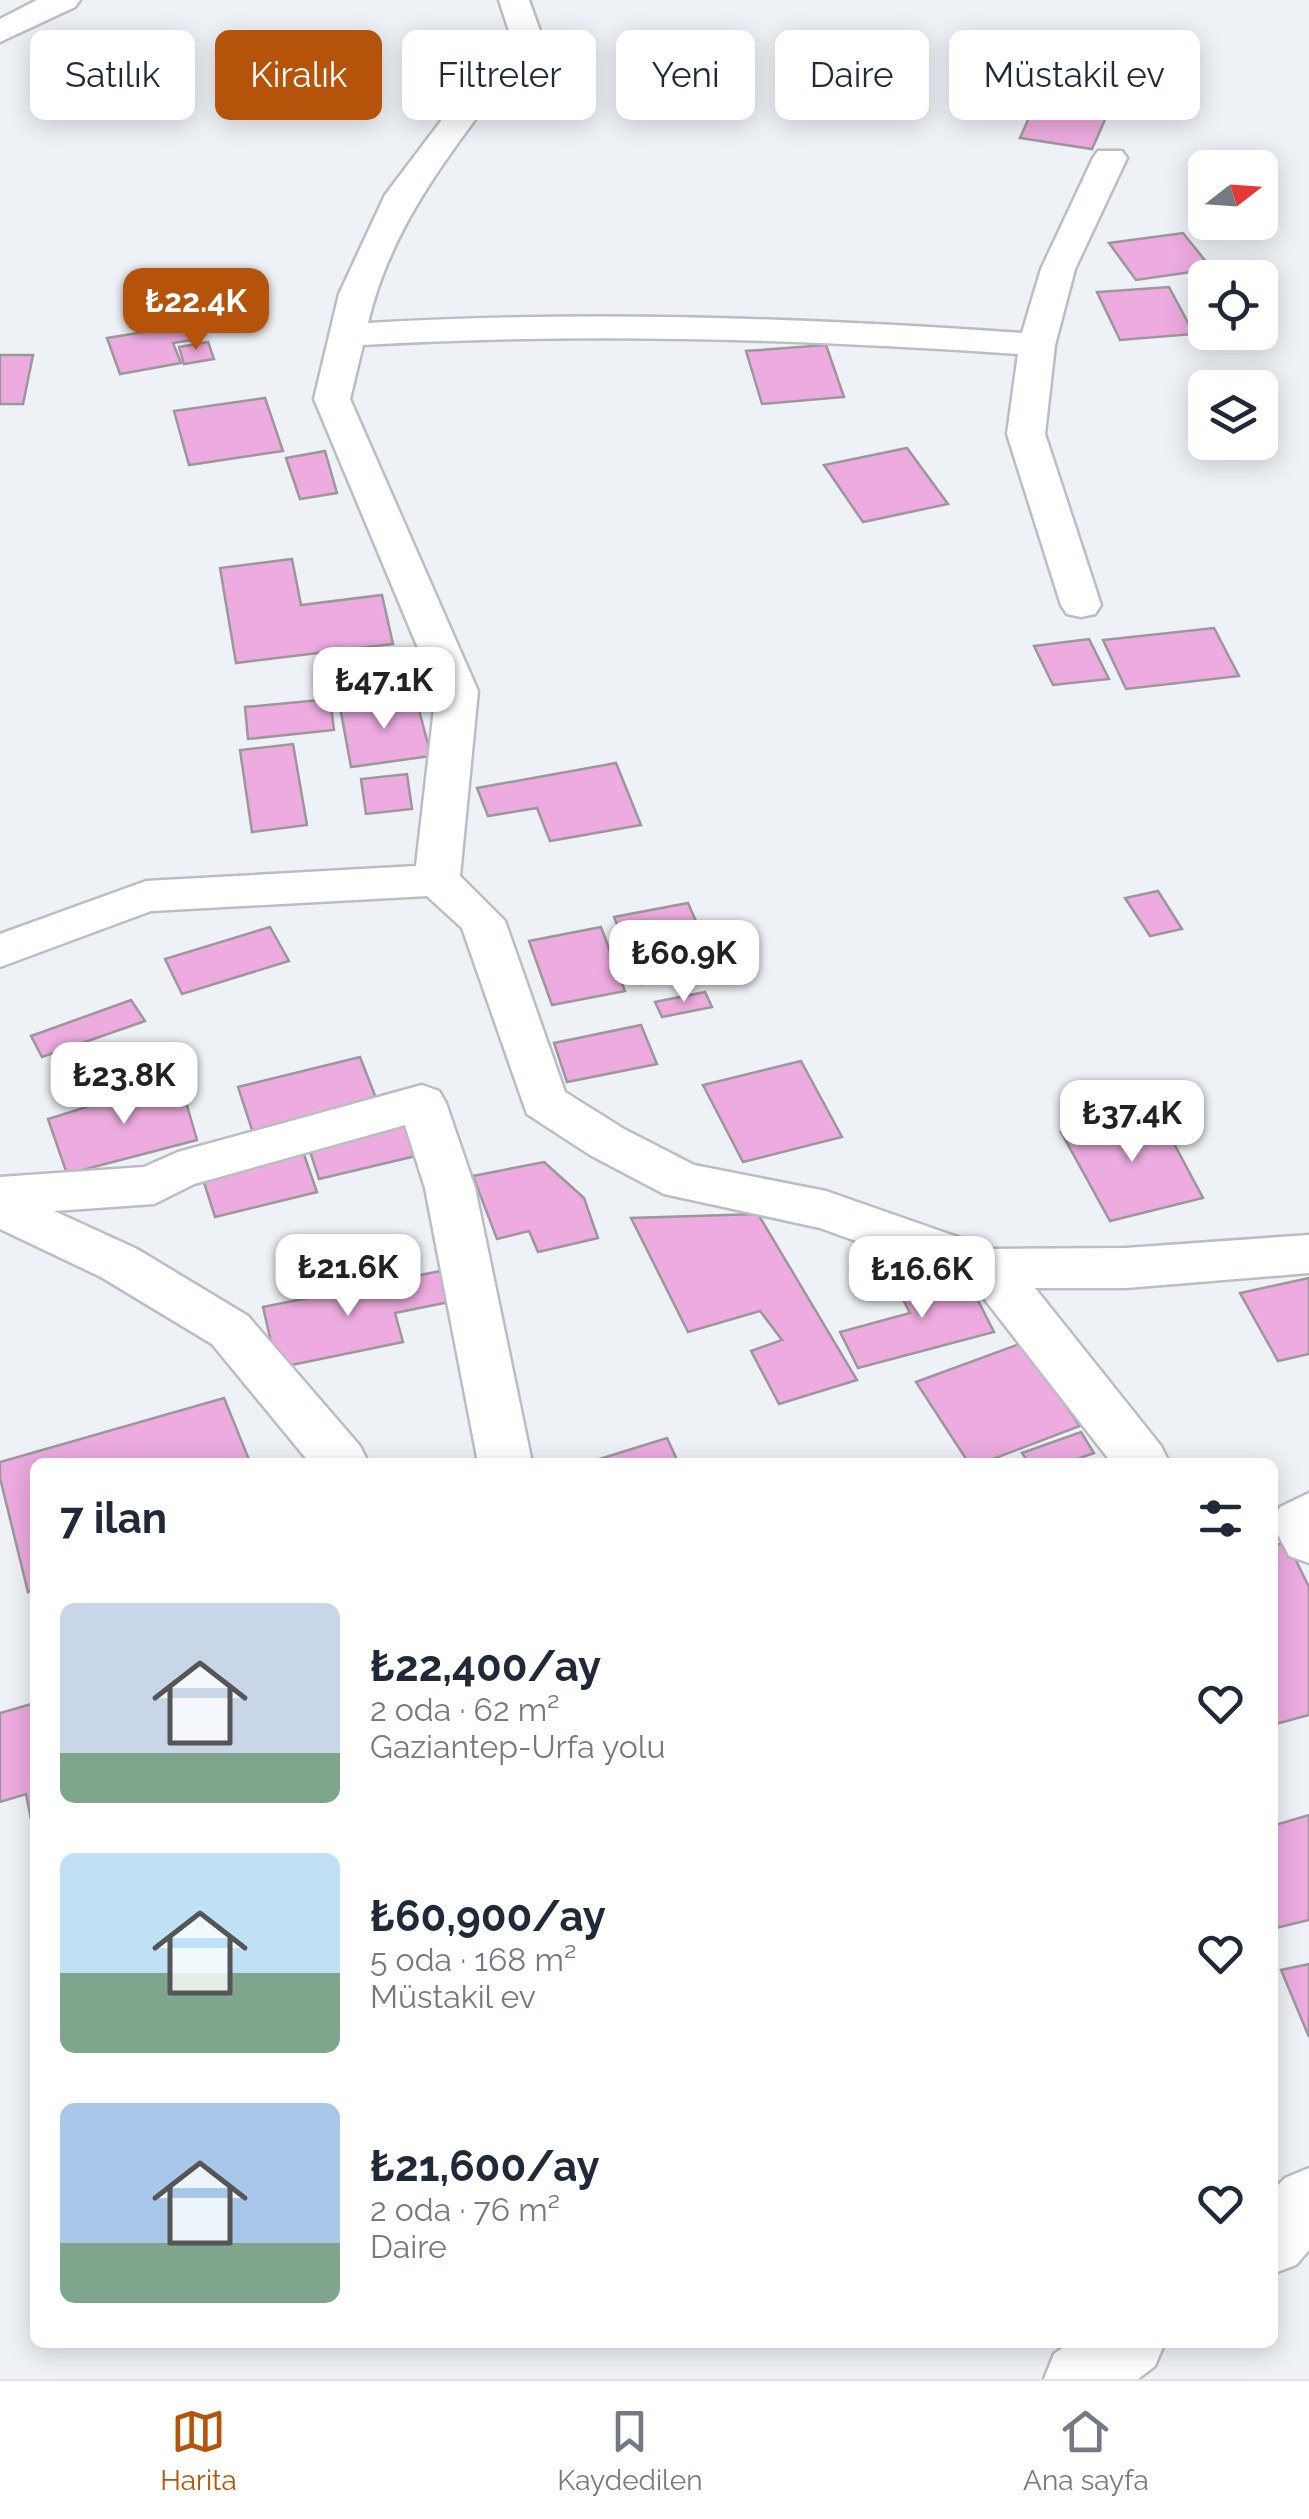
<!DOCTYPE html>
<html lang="tr">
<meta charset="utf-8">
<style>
:root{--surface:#fff;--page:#f6f6f7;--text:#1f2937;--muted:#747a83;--line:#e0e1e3;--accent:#b45309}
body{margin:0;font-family:Raleway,sans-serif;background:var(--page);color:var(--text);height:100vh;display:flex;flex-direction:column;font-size:38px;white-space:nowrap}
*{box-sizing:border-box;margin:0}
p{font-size:32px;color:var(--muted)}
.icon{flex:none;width:55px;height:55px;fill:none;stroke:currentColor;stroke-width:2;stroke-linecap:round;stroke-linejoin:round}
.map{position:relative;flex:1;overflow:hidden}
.details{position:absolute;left:30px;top:1458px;width:1248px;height:890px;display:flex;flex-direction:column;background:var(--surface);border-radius:15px;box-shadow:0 5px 25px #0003}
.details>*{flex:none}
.guide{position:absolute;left:30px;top:30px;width:1250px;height:90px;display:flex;gap:20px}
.needle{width:65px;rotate:73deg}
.tools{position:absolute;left:1188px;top:150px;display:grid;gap:20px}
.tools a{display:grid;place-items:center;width:90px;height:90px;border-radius:15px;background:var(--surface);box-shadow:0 5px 25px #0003;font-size:50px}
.price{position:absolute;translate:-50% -85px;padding:0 22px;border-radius:20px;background:#fff;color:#222;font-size:32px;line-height:65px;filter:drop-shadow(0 2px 5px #0008)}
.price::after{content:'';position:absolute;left:50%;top:60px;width:30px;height:22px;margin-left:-15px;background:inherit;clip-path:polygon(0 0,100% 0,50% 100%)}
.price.selected{background:var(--accent);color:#fff}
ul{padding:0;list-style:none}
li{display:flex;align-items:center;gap:30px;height:250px;padding:0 30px}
li span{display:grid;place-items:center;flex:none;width:280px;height:200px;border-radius:15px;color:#555}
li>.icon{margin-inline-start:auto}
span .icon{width:120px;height:120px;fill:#fffc;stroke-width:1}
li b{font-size:42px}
h2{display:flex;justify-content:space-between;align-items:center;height:120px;padding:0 30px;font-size:42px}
.tag{padding:0 35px;border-radius:15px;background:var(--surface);box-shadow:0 5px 25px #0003;font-size:35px;line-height:90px}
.tag.selected{background:var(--accent);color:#fff}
.dock{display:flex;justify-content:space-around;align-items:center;height:140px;border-top:2px solid var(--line);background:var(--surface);font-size:28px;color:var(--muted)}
.dock a{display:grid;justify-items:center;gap:5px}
.dock .selected{color:var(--accent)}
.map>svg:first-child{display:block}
.building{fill:#edabdf;stroke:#9b979a;stroke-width:2.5}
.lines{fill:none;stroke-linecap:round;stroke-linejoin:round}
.street-casing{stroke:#babec3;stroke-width:5}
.highway-casing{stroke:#babec3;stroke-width:5}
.street{fill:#fff;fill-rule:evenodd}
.highway{fill:#fff;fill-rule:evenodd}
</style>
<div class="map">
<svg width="1309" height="2379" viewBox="0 0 1309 2379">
<rect width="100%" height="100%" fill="#eef2f7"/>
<!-- building -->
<g class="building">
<polygon points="1035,104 1107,115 1092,149 1020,138"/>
<polygon points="1183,233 1212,269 1136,280 1109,243"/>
<polygon points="1169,287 1194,334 1120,340 1097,292"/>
<polygon points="193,324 199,339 173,343 181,363 120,374 107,338"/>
<polygon points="208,342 214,359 184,364 179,347"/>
<polygon points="826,345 844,397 762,404 746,351"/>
<polygon points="0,355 33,355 23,404 0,404"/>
<polygon points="265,398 283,451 189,465 174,411"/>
<polygon points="907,448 948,504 863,522 824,465"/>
<polygon points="325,451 337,493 300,499 286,458"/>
<polygon points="292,559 301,605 382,595 393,644 236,663 220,568"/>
<polygon points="1214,628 1239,676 1126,689 1103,640"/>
<polygon points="1089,639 1109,679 1053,685 1034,646"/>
<polygon points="416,698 431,756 351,767 340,707"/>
<polygon points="330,699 334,730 248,739 245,707"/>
<polygon points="293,744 307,825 252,832 240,750"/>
<polygon points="616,763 641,825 550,841 537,808 488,816 477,788"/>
<polygon points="407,774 412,809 366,814 361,779"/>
<polygon points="1158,891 1182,929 1150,936 1125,898"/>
<polygon points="688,903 717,969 641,984 614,917"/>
<polygon points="270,927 289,961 182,994 165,959"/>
<polygon points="601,927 625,991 552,1005 529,941"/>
<polygon points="705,992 712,1007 662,1017 655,1002"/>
<polygon points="131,1000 145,1021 42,1057 31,1036"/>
<polygon points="641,1025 657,1064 567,1082 554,1043"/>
<polygon points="360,1057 381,1111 256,1142 238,1087"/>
<polygon points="801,1061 842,1137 743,1162 703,1085"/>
<polygon points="179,1078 197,1140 67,1174 48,1119"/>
<polygon points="1155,1108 1203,1198 1110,1221 1061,1132"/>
<polygon points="410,1117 424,1154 319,1179 307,1142"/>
<polygon points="301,1146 317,1192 215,1217 200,1170"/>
<polygon points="544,1162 584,1198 598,1238 538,1252 529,1231 497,1239 473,1176"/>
<polygon points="758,1214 857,1380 779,1404 751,1351 782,1340 760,1311 688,1332 631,1218"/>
<polygon points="962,1269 994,1332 858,1368 840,1332 910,1313 896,1286"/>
<polygon points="440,1271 449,1302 395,1313 403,1342 277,1368 263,1307"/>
<polygon points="1309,1278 1309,1354 1278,1361 1240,1293"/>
<polygon points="1022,1343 1080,1426 985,1462 968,1462 916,1382"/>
<polygon points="224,1398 250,1462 35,1462 35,1589 28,1592 0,1478 0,1462"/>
<polygon points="1081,1432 1094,1453 1069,1462 1028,1462 1022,1453"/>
<polygon points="667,1438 678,1462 590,1462"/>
<polygon points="1287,1542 1309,1587 1309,1715 1272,1725 1272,1546"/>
<polygon points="35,1703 35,1828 33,1829 26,1794 0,1802 0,1713"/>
<polygon points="1309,1815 1309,1920 1272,1929 1272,1826"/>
<polygon points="1309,1964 1309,2037 1281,1970"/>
</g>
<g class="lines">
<!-- street casing -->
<g class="street-casing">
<g id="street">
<path d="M499 0H529L540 31C475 126 395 207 368 323 586 310 804 318 1022 333L1041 269 1093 158 1098 151H1122L1127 158 1075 269 1055 345 1045 434 1101 605 1095 614 1081 617 1067 614 1061 605 1007 434 1018 354C799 339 582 332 363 345L350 399 478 691 460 876 505 921 565 1092 624 1129 694 1165 826 1191 992 1249 1126 1248 1309 1235V1273L1126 1288H1035L1161 1446 1169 1462H1111L972 1283 820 1228 664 1194 590 1155 527 1114 462 928 427 896 151 911 0 967V934L146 881 416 866 436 691 314 399 339 294 385 195 509 31Z"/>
<polygon points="422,1085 439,1091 446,1103 475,1188 531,1458 529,1462 474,1462 477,1457 425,1188 405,1125 194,1184 154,1204 54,1211 137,1249 248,1316 360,1446 368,1462 309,1462 212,1344 101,1277 0,1229 0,1177 144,1167 178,1152"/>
<polygon points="1309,1493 1309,1563 1289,1556 1272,1523 1280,1507"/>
<polygon points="1309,2168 1309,2250 1296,2265 1272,2274 1272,2191 1285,2178"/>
<polygon points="1071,2342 1165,2342 1155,2366 1138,2379 1044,2379 1054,2354"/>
</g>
</g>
<!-- highway casing -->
<g class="highway-casing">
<polygon id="highway" points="37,0 80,0 75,7 0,42 0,19"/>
</g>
<!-- street -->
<use href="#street" class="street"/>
<!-- highway -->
<use href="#highway" class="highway"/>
</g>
</svg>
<div class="tools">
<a><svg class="needle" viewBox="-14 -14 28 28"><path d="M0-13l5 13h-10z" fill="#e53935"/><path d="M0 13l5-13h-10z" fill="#747a83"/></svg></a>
<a><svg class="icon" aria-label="locate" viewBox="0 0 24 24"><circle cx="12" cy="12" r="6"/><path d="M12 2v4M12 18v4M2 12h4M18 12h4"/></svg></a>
<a><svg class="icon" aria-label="layers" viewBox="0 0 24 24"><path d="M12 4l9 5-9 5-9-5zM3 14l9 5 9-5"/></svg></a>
</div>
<b class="price selected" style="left:196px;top:353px">₺22.4K</b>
<b class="price" style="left:384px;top:732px">₺47.1K</b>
<b class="price" style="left:684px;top:1005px">₺60.9K</b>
<b class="price" style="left:124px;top:1127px">₺23.8K</b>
<b class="price" style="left:1132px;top:1165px">₺37.4K</b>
<b class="price" style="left:348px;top:1319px">₺21.6K</b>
<b class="price" style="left:922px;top:1321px">₺16.6K</b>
<div class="guide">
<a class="tag">Satılık</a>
<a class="tag selected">Kiralık</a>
<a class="tag">Filtreler</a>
<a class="tag">Yeni</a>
<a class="tag">Daire</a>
<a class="tag">Müstakil ev</a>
</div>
<section class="details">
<h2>7 ilan<svg class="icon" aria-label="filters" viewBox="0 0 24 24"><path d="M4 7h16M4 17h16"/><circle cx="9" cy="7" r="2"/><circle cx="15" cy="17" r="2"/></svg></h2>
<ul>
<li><span style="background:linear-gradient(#c9d6e8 75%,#7fa58c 0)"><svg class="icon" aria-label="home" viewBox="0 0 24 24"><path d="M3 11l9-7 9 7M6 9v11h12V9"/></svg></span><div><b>₺22,400/ay</b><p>2 oda · 62 m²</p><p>Gaziantep-Urfa yolu</p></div><svg class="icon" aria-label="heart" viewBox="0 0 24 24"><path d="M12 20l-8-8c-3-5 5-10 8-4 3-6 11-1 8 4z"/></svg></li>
<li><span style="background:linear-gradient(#bfe0f5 60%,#7fa58c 0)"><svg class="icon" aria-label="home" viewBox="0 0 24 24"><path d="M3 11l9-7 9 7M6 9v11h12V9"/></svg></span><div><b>₺60,900/ay</b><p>5 oda · 168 m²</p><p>Müstakil ev</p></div><svg class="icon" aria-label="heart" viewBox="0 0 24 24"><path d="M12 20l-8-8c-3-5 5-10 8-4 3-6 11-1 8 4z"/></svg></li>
<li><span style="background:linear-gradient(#a9c7e8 70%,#7fa58c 0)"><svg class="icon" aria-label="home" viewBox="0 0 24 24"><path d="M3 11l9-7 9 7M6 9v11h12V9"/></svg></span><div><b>₺21,600/ay</b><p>2 oda · 76 m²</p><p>Daire</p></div><svg class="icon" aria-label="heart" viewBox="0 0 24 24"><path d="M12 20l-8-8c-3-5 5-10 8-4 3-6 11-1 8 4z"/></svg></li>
</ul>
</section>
</div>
<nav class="dock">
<a class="selected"><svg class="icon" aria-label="map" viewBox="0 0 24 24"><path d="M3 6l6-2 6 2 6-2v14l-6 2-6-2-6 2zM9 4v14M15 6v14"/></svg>Harita</a>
<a><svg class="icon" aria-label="saved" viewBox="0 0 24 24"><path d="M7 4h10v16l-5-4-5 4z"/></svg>Kaydedilen</a>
<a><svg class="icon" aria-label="home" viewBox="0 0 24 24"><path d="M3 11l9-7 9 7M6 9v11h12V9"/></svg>Ana sayfa</a>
</nav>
